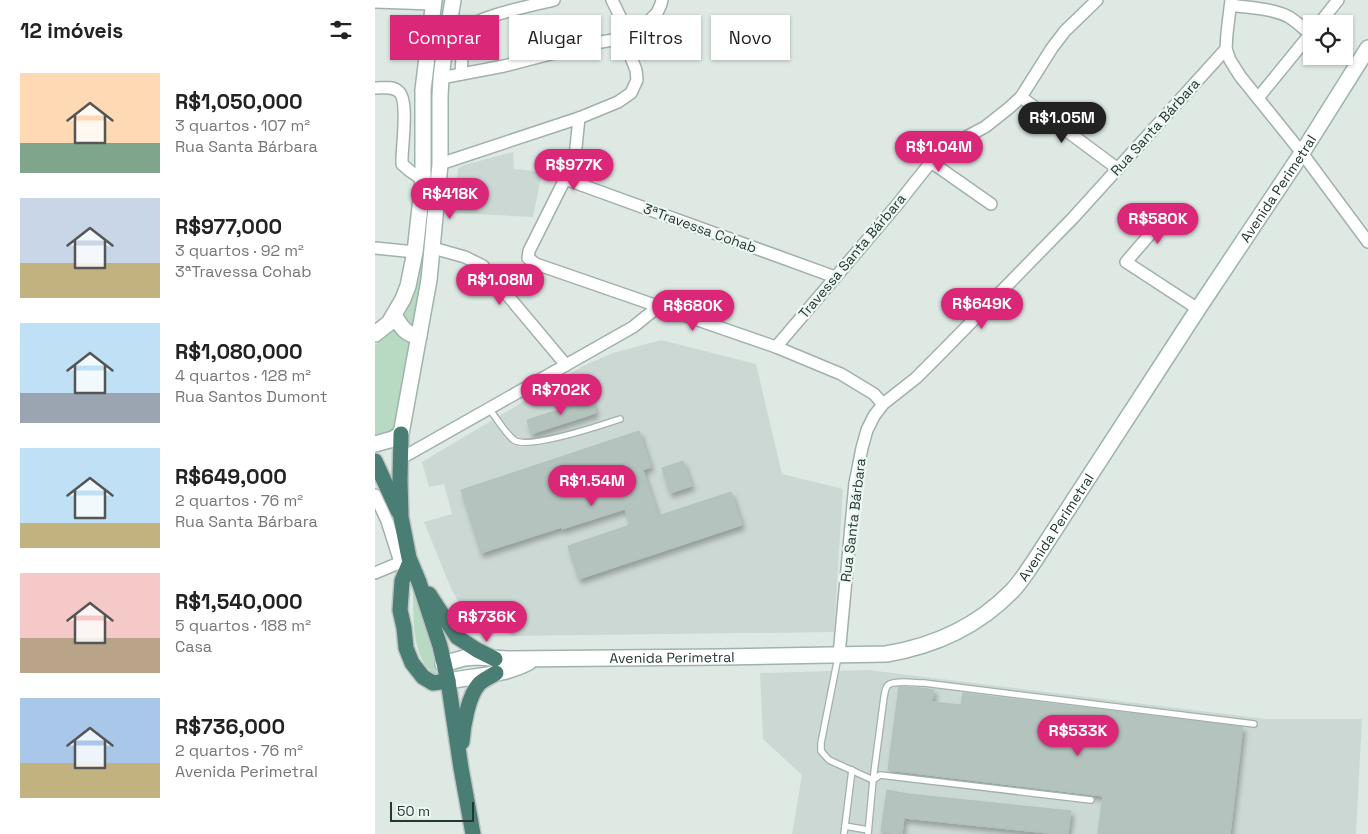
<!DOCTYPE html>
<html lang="pt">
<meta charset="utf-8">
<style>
:root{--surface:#fff;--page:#f6f6f6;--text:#222;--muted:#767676;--accent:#db2777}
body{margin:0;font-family:"Space Grotesk",sans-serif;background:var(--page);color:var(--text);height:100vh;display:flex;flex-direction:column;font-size:19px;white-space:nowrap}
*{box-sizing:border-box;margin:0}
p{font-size:16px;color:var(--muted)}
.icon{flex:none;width:28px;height:28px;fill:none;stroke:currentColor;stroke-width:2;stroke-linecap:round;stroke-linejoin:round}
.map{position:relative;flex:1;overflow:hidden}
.drawer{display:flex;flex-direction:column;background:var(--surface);width:375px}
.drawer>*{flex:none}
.hud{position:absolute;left:15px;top:15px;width:475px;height:45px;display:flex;gap:10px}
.controls{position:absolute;left:928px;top:15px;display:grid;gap:10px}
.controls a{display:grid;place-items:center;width:50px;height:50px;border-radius:0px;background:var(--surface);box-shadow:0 1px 4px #0004;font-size:25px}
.scale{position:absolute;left:15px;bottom:12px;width:84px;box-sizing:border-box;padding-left:5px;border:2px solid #213732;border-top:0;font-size:14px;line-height:18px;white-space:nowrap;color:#213732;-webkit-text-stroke:4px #eef6f2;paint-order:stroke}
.price{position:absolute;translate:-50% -42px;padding:0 11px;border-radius:18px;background:var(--accent);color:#fff;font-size:16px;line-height:32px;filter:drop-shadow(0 1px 2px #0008)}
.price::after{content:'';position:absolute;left:50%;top:30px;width:15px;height:11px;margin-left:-8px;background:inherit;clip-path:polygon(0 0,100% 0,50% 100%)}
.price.selected{background:#222;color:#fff}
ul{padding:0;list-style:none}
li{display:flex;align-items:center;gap:15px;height:125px;padding:0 20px}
li span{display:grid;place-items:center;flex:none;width:140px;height:100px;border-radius:0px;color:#555}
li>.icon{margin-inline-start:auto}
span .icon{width:60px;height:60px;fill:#fffc;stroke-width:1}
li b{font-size:21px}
h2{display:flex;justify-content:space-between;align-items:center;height:60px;padding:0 20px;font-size:21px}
.chip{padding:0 18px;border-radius:0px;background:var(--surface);box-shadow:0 1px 4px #0004;font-size:18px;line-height:45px}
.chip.selected{background:var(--accent);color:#fff}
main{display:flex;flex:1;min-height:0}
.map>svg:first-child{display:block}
.built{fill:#ccd8d3}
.green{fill:#b8d9c2}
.building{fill:#b4c3bd;stroke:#b1c1bb;filter:url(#shadow)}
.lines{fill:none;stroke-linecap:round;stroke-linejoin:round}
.service-casing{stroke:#a2b0ab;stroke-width:8}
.minor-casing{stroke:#a2b0ab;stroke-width:14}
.secondary-casing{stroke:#9eb3ad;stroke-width:18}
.trunk-casing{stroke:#bcc3c2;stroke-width:18}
.service{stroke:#fff;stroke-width:5.5}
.minor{stroke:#fff;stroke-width:11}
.secondary{stroke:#fff;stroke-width:15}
.trunk{stroke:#4a7e74;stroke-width:15}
.labels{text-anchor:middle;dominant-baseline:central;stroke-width:4.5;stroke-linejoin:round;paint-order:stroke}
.street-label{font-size:14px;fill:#213732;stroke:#eef6f2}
</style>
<main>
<section class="drawer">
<h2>12 imóveis<svg class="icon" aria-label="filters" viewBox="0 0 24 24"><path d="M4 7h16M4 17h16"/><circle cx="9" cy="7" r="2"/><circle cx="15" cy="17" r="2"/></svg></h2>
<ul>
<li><span style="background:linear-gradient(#ffd9b3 70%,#7fa58c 0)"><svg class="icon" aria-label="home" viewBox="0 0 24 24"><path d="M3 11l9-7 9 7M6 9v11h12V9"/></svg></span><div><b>R$1,050,000</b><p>3 quartos · 107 m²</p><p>Rua Santa Bárbara</p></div></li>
<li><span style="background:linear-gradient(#c9d6e8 65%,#c2b280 0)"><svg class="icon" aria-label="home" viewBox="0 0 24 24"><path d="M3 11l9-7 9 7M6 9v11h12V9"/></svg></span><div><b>R$977,000</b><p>3 quartos · 92 m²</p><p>3ªTravessa Cohab</p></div></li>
<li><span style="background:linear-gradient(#bfe0f5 70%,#9aa5b1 0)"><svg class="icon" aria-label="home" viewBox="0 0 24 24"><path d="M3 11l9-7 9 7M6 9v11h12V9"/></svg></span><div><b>R$1,080,000</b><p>4 quartos · 128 m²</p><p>Rua Santos Dumont</p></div></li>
<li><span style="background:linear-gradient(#bfe0f5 75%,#c2b280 0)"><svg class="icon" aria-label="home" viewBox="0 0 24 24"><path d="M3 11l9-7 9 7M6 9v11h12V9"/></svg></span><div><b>R$649,000</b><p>2 quartos · 76 m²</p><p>Rua Santa Bárbara</p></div></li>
<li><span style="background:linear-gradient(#f6c9c9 65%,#b9a48a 0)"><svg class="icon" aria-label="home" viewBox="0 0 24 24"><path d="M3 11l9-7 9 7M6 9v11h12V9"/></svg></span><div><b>R$1,540,000</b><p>5 quartos · 188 m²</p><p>Casa</p></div></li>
<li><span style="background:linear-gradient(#a9c7e8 65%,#c2b280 0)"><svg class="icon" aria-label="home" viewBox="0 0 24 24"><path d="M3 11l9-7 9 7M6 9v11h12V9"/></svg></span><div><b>R$736,000</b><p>2 quartos · 76 m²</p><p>Avenida Perimetral</p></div></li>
</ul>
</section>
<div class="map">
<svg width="993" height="834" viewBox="0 0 993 834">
<defs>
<filter id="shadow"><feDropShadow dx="2.5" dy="4.5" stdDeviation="2.5" flood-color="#0004"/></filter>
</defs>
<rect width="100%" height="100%" fill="#dee9e4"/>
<!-- built -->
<g class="built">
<polygon points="138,152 139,169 167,172 158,217 79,213 83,168 89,165"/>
<polygon points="286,340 381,364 407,474 468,489 459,632 137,636 127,629 93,621 75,586 49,522 77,514 69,484 54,487 47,462 208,366 238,353"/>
<polygon points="493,670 891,719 987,719 981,834 417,834 427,775 388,739 385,673"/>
</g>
<!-- green -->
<g class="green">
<polygon points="66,0 74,0 56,232 39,331 28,320 36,299 42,279 51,231 54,186 57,68"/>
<polygon points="23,326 39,343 22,432 3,441 0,435 0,345"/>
<path d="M38 583 55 640 62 676C34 659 39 612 38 583Z"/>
</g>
<!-- building -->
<g class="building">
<polygon points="217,399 221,413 156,434 152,420"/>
<polygon points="264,431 276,467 268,470 283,516 356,492 367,525 204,579 193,546 255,525 250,509 187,529 187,527 106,553 86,490"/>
<polygon points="308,461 317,486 295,493 287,468"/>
<polygon points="524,687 547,688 559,690 557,702 586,705 588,693 868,727 855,834 723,834 728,796 513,770"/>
<polygon points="512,790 533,794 696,811 693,834 682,834 529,818 527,834 506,832"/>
</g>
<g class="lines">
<!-- service casing -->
<g class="service-casing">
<g id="service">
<path d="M114 409C122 418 129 432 139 440 152 450 227 425 245 419"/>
<polyline points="463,657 446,743 446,751 454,760 498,780 505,775 716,800"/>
<polyline points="470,826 493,830"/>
<polyline points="469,834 477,770"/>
<path d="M493 834 498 780 509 697C510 693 510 688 513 685 519 680 541 683 549 683L879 724"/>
</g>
</g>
<!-- minor casing -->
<g class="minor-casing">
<g id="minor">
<polyline points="237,0 253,33"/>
<polyline points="856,0 852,33 851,49 855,60 865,76 927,153 993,242"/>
<polyline points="0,2 58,4"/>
<path d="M856 5C874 8 897 8 914 17 922 22 928 28 935 34"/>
<polyline points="944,24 963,0"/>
<path d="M86 74C87 61 87 40 92 29 98 17 164 4 179 0"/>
<polyline points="66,78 129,66 214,44 244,39 275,20 282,13 286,4 287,0"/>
<path d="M0 88C8 88 17 86 23 91 35 99 26 150 27 164L35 171 48 180"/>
<polyline points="646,97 743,169"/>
<polyline points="883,98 936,33"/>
<polyline points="204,118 200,157 190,179 154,251 153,258 161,264 401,347 466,374 499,394 508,404"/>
<polyline points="556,162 616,204"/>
<polyline points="65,164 204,118 243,102 256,93 262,80 261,70 255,55 244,39"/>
<polyline points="190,179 460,277"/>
<polyline points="795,211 751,262 823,309"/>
<polyline points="0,248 40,252"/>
<polyline points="58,248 90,257 108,266 191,365"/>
<polyline points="401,347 521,206 556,162 576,145 610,127 634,108 646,97 677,48 690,31 722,0"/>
<polyline points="25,459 258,327 284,306"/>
<polyline points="0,495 12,521 25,562"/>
<polyline points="0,573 31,560"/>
<polyline points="464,655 480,483 487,448 492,430 499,416 508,404 541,378 568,351 698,218 851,49"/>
</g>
</g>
<!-- secondary casing -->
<g class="secondary-casing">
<g id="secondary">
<path d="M19 315C26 326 30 335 44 336"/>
<polyline points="0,334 14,323 28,299 33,286 40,252 48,180 48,90 59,0"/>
<polyline points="0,444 18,439 26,434 54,280 65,164 65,96 66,78 68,61 78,0"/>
<path id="s1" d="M68 664 89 658 102 657 132 659 346 657 511 654C560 646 602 627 637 591 646 582 653 570 660 560L823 309 927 153 993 48"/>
<path d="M73 681C99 676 131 675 154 662"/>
</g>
</g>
<!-- trunk casing -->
<g class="trunk-casing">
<g id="trunk">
<polyline points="26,434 25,480 26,517 34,558 44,582 65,646 73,681 86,768 98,834"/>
<polyline points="0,461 23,511"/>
<polyline points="35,562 27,581 25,610 29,628 31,648 37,663 48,677 58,683 73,681"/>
<polyline points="54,594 82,637 102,650 120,659"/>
<path d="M87 742C88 727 93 696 104 684 108 680 115 677 121 673"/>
</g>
</g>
<!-- service -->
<use href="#service" class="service"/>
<!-- minor -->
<use href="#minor" class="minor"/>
<!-- secondary -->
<use href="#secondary" class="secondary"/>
<!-- trunk -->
<use href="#trunk" class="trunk"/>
</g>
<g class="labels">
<!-- street labels -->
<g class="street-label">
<text transform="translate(780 127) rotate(-48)">Rua Santa Bárbara</text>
<text stroke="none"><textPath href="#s1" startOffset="1070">Avenida Perimetral</textPath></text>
<text transform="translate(325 228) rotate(20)">3ªTravessa Cohab</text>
<text transform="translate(477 256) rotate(-50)">Travessa Santa Bárbara</text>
<text transform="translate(478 520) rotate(-83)">Rua Santa Bárbara</text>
<text stroke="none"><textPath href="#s1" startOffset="665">Avenida Perimetral</textPath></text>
<text stroke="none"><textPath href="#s1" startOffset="230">Avenida Perimetral</textPath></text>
</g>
</g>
</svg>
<div class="controls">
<a><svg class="icon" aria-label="locate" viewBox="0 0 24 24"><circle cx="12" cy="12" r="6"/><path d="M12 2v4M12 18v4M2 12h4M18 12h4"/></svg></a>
</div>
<div class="scale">50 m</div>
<b class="price selected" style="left:687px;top:144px">R$1.05M</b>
<b class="price" style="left:564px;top:173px">R$1.04M</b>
<b class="price" style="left:199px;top:191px">R$977K</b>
<b class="price" style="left:75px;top:220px">R$418K</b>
<b class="price" style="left:783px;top:245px">R$580K</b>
<b class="price" style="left:125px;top:306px">R$1.08M</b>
<b class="price" style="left:607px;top:330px">R$649K</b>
<b class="price" style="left:318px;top:332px">R$680K</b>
<b class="price" style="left:186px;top:416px">R$702K</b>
<b class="price" style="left:217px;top:507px">R$1.54M</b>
<b class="price" style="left:112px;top:643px">R$736K</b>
<b class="price" style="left:703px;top:757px">R$533K</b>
<div class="hud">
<a class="chip selected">Comprar</a>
<a class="chip">Alugar</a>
<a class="chip">Filtros</a>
<a class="chip">Novo</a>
</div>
</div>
</main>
